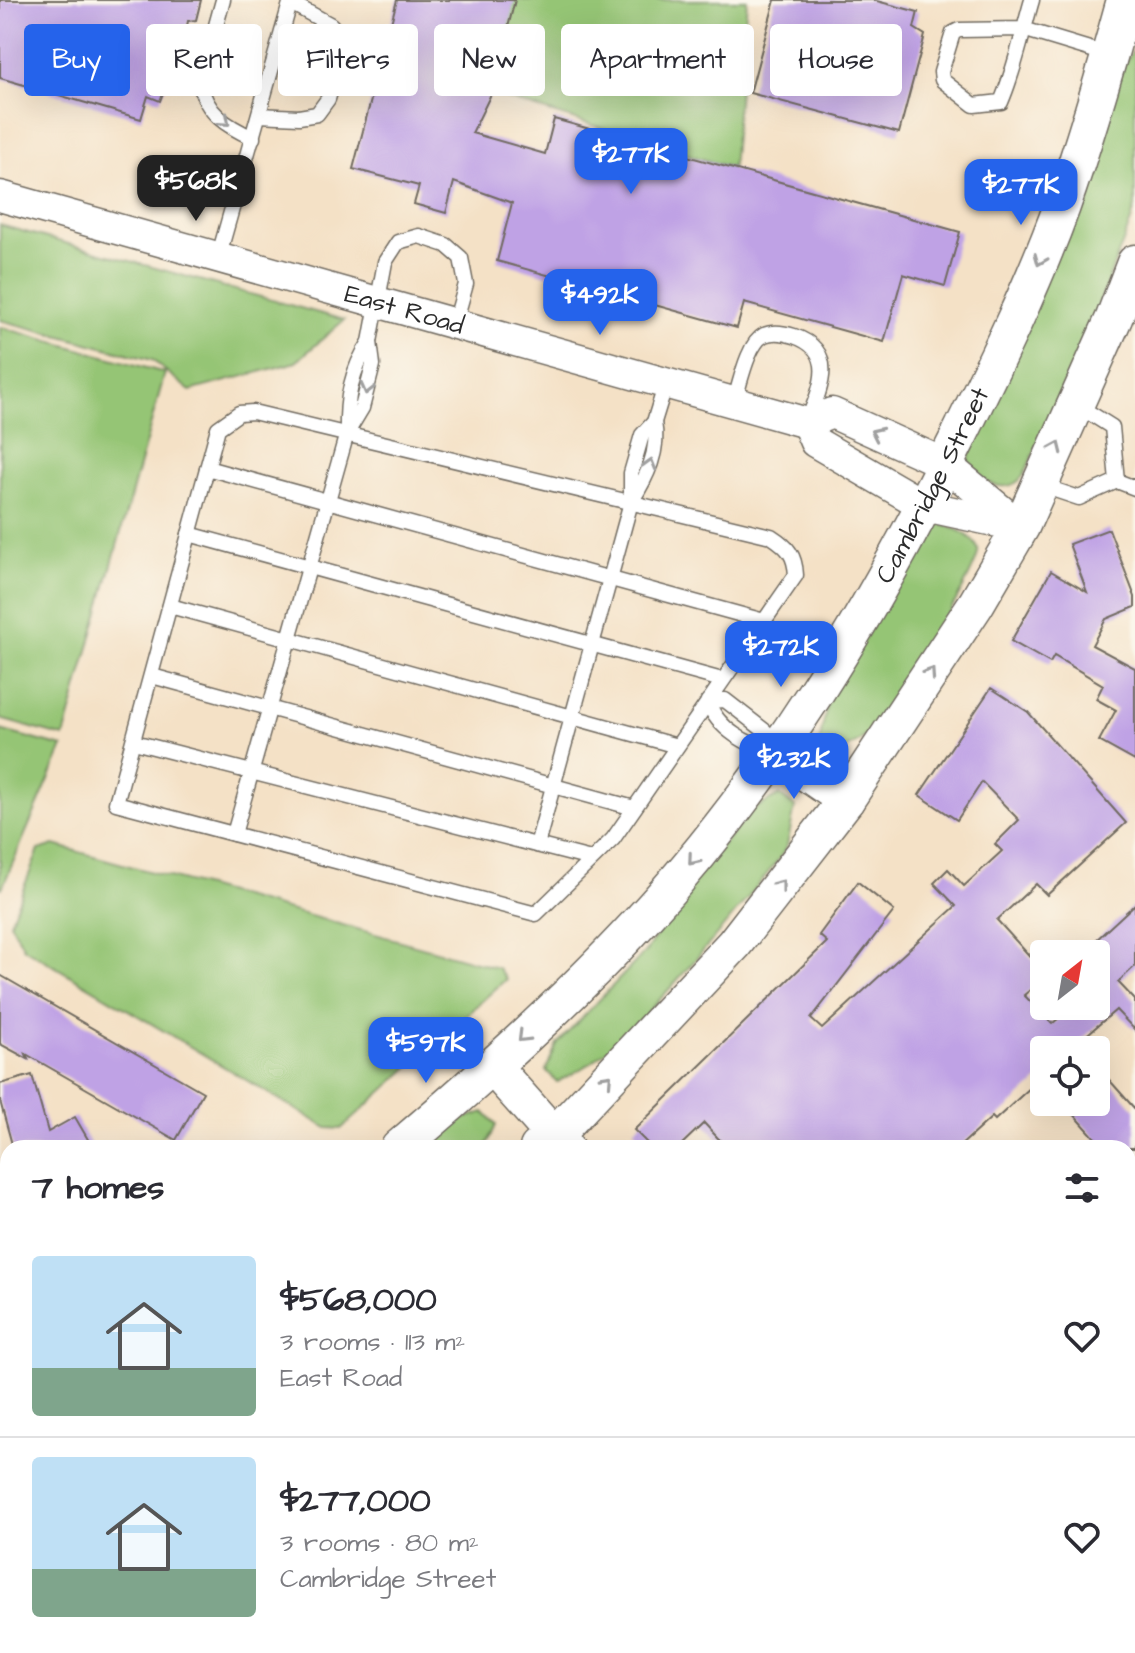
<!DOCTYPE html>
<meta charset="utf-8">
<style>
:root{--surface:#fff;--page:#f2f2f3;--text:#2b2b33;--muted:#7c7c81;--line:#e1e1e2;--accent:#2563eb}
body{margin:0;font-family:"Architects Daughter",sans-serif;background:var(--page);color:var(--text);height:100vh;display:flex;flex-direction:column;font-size:30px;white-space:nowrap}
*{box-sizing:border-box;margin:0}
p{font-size:26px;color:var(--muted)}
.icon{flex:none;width:44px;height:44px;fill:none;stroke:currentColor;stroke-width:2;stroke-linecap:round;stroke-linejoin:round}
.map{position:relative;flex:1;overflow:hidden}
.side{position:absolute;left:0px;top:1140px;width:1136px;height:514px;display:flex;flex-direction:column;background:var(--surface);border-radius:24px 24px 0 0;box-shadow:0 8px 32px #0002}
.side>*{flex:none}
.banner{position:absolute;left:24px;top:24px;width:1088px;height:72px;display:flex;gap:16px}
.needle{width:52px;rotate:31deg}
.fabs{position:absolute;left:1030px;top:940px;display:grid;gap:16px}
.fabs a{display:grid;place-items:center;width:80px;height:80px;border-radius:8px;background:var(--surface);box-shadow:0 8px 32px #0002;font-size:40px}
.price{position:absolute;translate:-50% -68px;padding:0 18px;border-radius:16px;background:var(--accent);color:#fff;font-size:26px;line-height:52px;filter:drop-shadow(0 2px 4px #0008)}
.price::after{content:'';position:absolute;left:50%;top:48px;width:24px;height:18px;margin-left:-12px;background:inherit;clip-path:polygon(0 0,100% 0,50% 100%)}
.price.current{background:#222;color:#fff}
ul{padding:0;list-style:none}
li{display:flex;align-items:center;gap:24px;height:200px;padding:0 32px}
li+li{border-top:2px solid var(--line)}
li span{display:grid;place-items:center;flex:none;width:224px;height:160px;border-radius:8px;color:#555}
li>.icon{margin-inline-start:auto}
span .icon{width:96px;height:96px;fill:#fffc;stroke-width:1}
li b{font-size:34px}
h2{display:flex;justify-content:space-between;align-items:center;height:96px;padding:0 32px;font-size:34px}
.pill{padding:0 28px;border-radius:8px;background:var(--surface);box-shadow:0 8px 32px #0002;font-size:28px;line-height:72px}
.pill.current{background:var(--accent);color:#fff}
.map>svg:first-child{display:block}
.green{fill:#95c574;stroke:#607850;stroke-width:2}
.building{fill:#bfa2e5}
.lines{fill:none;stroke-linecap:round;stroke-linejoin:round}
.service-casing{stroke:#716b61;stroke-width:17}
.minor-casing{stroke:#716b61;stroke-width:33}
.tertiary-casing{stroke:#716b61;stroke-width:39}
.service{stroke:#fff;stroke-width:14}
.minor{stroke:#fff;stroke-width:30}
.tertiary{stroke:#fff;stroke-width:36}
.oneway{stroke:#a0a0a0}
.labels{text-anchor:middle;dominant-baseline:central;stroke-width:7;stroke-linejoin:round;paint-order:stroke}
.street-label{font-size:26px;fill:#2b2b2b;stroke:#fbf7ec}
</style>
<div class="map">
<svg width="1135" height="1653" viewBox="0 0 1135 1653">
<rect width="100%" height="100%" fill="#fbf7ec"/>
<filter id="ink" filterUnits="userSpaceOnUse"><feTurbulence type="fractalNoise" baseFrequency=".0125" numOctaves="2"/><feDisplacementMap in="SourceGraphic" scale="16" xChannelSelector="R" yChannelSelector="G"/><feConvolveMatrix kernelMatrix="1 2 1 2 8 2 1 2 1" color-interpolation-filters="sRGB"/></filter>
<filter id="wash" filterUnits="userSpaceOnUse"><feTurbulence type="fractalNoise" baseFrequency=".006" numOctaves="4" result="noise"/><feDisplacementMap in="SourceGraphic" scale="32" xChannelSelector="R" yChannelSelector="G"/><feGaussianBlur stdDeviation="1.8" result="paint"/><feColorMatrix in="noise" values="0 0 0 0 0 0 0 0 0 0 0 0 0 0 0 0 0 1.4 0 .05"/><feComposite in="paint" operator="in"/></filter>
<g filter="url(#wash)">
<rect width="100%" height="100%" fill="#f4e1c6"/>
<!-- green -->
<g class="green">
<polygon points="513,0 747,0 732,168 491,94"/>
<path d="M1135 47V207L1130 224 1087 334 1024 475C1008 497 981 483 968 465L970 454 1119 73Z"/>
<polygon points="0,225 344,320 296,362 190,391 152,360 0,320"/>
<polygon points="0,327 165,373 64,737 0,719"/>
<path d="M938 524C951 526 974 535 978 549 983 565 891 709 874 728 863 741 849 747 834 755L819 744 829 695 932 527Z"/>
<polygon points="0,730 63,747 2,888 0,887"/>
<path d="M780 795 795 807 787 846 779 859C745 902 710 944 673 985 636 1026 607 1058 557 1082L546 1070 557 1044 646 951 699 872 752 810Z"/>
<polygon points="54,845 498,968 506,979 341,1129 327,1128 24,948 10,922 39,850"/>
<polygon points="484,1112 496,1125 486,1148 418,1148 448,1124"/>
<polygon points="8,1423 8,1489 0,1492 0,1428"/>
</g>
<g id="blocks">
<!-- building -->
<g class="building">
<polygon points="0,0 201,0 196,20 188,21 177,75 170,75 160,101 148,96 141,119 0,78"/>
<polygon points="397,0 515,0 491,94 472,133 545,154 554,119 960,232 945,286 903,274 884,342 744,303 737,328 497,261 512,203 454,182 446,213 414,204 419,186 353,169"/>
<polygon points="775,0 873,0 918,12 914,28 925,35 899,133 750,93"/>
<polygon points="1109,529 1135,597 1135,607 1106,619 1092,645 1135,668 1135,761 1099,741 1116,710 1096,699 1103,685 1054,656 1050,663 1011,641 1051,571 1087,592 1069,544"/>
<polygon points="991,688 1028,712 1126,823 1047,895 1036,884 997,920 1044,972 1044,978 1024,995 1052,1024 1073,1006 1096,1006 1096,954 1081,954 1135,904 1135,966 1118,982 1135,1000 1135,1030 1116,1010 1069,1050 1044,1050 1044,1075 995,1120 992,1117 958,1148 727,1148 704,1123 678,1148 652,1148 634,1130 827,942 819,935 858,882 894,911 811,1019 822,1029 956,906 934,883 948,869 964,886 1002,851 995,844 1019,820 982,782 957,820 919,795"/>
<polygon points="0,975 203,1092 176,1140 26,1054 28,1059 0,1044"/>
<polygon points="1096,1065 1135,1109 1135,1148 1104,1148 1063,1102 1096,1102"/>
<polygon points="32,1075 48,1132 75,1117 93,1148 13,1148 0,1101 0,1084"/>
</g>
</g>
</g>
<g filter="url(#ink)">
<use href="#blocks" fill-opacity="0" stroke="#716b61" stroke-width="2"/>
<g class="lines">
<!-- service casing -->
<g class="service-casing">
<g id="service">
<path d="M223 0 200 83C206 114 227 126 253 138"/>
<path d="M1032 0C1022 34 1015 70 1001 102L974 105 942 80 941 72 953 33 959 30 1023 29 1109 55"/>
<polyline points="259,115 299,117 317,114 328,99 345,42 331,25 291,3"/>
<polyline points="218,258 291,0"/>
<path d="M734 402C740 385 747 344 764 335 773 331 785 333 794 336 838 351 821 388 808 419"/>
<polyline points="1077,405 1112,427 1117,481"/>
<path d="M253 412 771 536C788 547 795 555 796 575L613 839 536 914 116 803 218 428 239 413Z"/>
<path d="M347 432C346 399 351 370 370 342"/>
<polyline points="207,468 764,621"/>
<polyline points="1040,485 1079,498 1117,481 1135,488"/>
<path d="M631 502C647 477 660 451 654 422"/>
<polyline points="189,534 722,680"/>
<polyline points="170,606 677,746"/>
<polyline points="152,676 634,808"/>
<path d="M725 700 765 731 776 752C749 746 717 730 708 701Z"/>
<polyline points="134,742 591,859"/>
<polyline points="234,834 347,433 362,408 373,365 370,342 385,262 398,242 419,236 446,245 461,258 466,284 455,323"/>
<polyline points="537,845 631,502 631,473 642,435 654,422 666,383"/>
<polyline points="0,1636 13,1653"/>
</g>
</g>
<!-- minor casing -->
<g class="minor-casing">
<g id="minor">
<path id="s1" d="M0 196 807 423 832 413 945 464 1021 527"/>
<polyline points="807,423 815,442 925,506 1017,526"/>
</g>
</g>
<!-- tertiary casing -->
<g class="tertiary-casing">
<g id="tertiary">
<polyline points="776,752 846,800"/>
<polyline points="493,1067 565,1148"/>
<path id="s2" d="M399 1148C481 1078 564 1004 637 925 770 782 871 614 957 440 995 363 1033 286 1062 206 1086 138 1106 69 1125 0"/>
<polyline points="538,1148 554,1136 734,944 846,800 976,604 1021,527 1114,318 1135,263"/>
<polyline points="0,1418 8,1413"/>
<polyline points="0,1511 8,1506"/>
<polyline points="1018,1646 1024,1653"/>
</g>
</g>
<!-- service -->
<use href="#service" class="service"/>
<!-- minor -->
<use href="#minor" class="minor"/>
<!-- tertiary -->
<use href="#tertiary" class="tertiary"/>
</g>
<!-- one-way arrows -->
<defs><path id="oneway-chevron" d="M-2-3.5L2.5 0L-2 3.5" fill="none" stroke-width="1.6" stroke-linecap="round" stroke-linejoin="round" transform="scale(2)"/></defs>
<g class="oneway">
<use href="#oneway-chevron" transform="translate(225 121) rotate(41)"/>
<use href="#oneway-chevron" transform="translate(1040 260) rotate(112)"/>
<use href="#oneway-chevron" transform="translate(367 389) rotate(104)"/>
<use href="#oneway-chevron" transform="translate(876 433) rotate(-155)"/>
<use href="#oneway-chevron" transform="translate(1057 447) rotate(-66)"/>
<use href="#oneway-chevron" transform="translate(650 464) rotate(-74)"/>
<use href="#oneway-chevron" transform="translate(930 673) rotate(-56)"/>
<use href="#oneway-chevron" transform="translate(693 860) rotate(130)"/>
<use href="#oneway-chevron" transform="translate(780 885) rotate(-52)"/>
<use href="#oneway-chevron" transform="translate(523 1037) rotate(135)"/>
<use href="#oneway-chevron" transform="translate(607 1079) rotate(-47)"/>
</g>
</g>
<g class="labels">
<!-- street labels -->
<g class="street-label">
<text stroke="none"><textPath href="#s1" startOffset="420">East Road</textPath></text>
<text stroke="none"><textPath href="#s2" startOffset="858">Cambridge Street</textPath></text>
</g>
</g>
</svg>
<div class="fabs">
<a><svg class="needle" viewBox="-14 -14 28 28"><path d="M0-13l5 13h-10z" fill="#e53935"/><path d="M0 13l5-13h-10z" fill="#7c7c81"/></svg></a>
<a><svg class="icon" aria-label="locate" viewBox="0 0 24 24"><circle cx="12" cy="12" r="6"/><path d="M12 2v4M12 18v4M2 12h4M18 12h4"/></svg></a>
</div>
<b class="price" style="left:631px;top:196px">$277K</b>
<b class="price current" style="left:196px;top:223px">$568K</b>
<b class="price" style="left:1021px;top:227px">$277K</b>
<b class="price" style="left:600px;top:337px">$492K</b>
<b class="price" style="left:781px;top:689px">$272K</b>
<b class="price" style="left:794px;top:801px">$232K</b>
<b class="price" style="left:426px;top:1085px">$597K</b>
<div class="banner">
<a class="pill current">Buy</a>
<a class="pill">Rent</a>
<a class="pill">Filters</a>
<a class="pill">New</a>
<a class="pill">Apartment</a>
<a class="pill">House</a>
</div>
<section class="side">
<h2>7 homes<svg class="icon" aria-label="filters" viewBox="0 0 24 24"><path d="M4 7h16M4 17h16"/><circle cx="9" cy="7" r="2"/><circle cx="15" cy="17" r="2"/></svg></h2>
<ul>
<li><span style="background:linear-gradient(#bfe0f5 70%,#7fa58c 0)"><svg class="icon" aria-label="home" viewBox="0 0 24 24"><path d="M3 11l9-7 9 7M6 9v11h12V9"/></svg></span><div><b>$568,000</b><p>3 rooms · 113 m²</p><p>East Road</p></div><svg class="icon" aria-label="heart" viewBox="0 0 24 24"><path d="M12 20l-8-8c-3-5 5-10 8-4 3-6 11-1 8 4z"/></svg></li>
<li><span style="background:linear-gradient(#bfe0f5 70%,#7fa58c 0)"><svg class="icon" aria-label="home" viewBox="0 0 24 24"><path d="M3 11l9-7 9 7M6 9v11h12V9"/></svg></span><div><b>$277,000</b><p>3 rooms · 80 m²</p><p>Cambridge Street</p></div><svg class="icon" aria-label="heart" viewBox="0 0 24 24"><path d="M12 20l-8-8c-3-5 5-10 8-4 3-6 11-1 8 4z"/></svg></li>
</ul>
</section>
</div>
